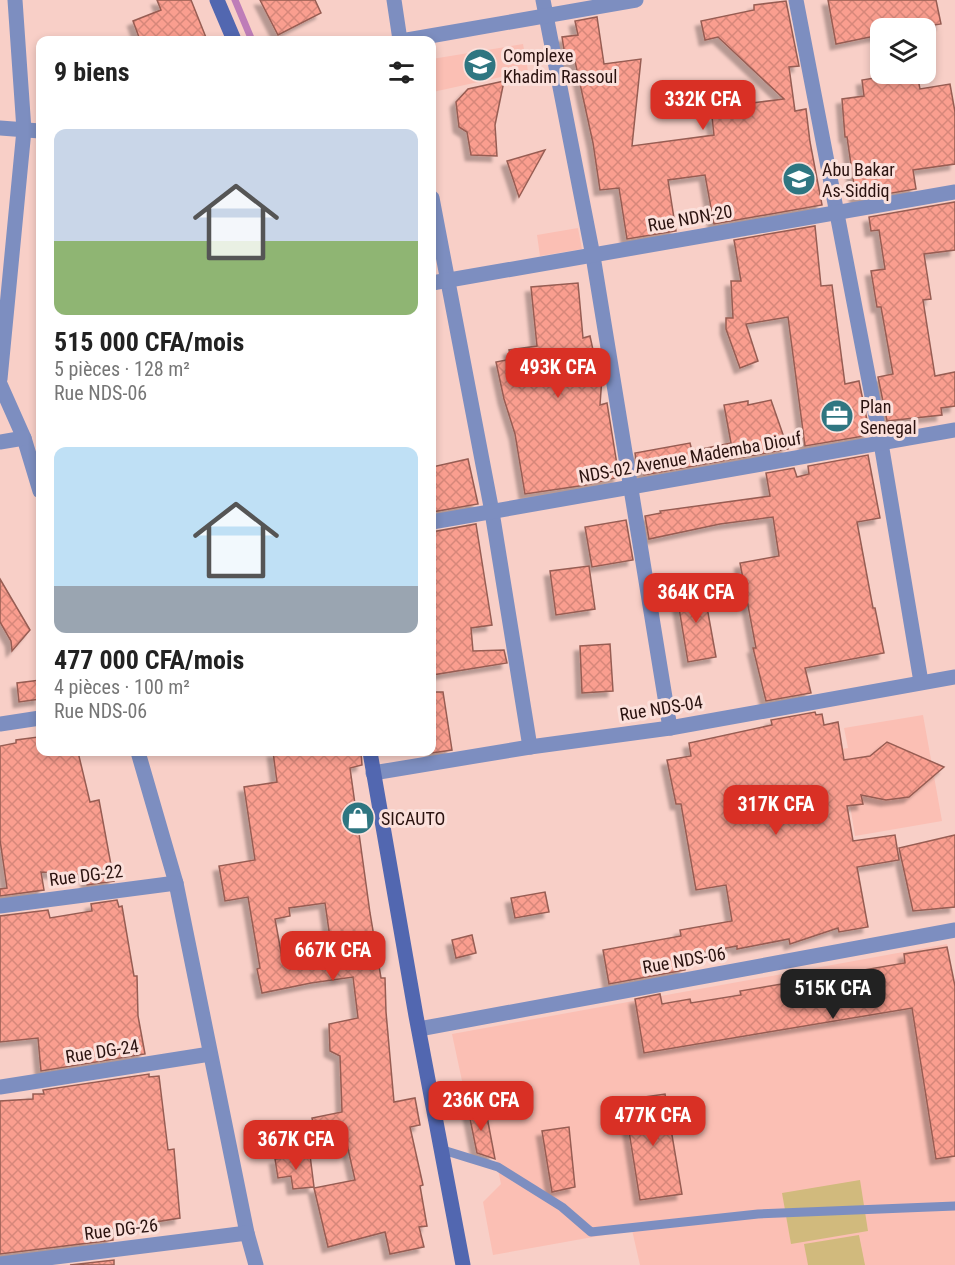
<!DOCTYPE html>
<html lang="fr">
<meta charset="utf-8">
<style>
:root{--surface:#fff;--page:#f2f2f2;--text:#222;--muted:#767676;--accent:#d93025}
body{margin:0;font-family:"Roboto Condensed",sans-serif;background:var(--page);color:var(--text);height:100vh;display:flex;flex-direction:column;font-size:22px;white-space:nowrap}
*{box-sizing:border-box;margin:0}
p{font-size:20px;color:var(--muted)}
.icon{flex:none;width:33px;height:33px;fill:none;stroke:currentColor;stroke-width:2;stroke-linecap:round;stroke-linejoin:round}
.map{position:relative;flex:1;overflow:hidden}
.panel{position:absolute;left:36px;top:36px;width:400px;height:720px;display:flex;flex-direction:column;background:var(--surface);border-radius:12px;box-shadow:0 3px 9px #0003}
.panel>*{flex:none}
.fabs{position:absolute;left:870px;top:18px;display:grid;gap:12px}
.fabs a{display:grid;place-items:center;width:66px;height:66px;border-radius:12px;background:var(--surface);box-shadow:0 3px 9px #0003;font-size:30px}
.price{position:absolute;translate:-50% -51px;padding:0 14px;border-radius:12px;background:var(--accent);color:#fff;font-size:20px;line-height:39px;filter:drop-shadow(0 2px 3px #0008)}
.price::after{content:'';position:absolute;left:50%;top:36px;width:18px;height:14px;margin-left:-9px;background:inherit;clip-path:polygon(0 0,100% 0,50% 100%)}
.price.selected{background:#222;color:#fff}
ul{padding:0;list-style:none}
li{display:grid;align-content:center;gap:12px;height:318px;padding:0 18px}
li span{display:grid;place-items:center;height:186px;border-radius:12px;color:#555}
li>.icon{margin-inline-start:auto}
span .icon{width:108px;height:108px;fill:#fffc;stroke-width:1}
li b{font-size:26px}
h2{display:flex;justify-content:space-between;align-items:center;height:72px;padding:0 18px;font-size:26px}
.map>svg:first-child{display:block}
.built{fill:#fbbfb4}
.green{fill:#d1ba7d}
.lines{fill:none;stroke-linecap:round;stroke-linejoin:round}
.stream{stroke:#be7db8;stroke-width:7}
.building{fill:url(#building-cross-hatch);stroke:#975d53;stroke-width:1.5;fill-rule:evenodd;filter:url(#shadow)}
.lane{stroke:#7d8ec0;stroke-width:9}
.street{stroke:#7d8ec0;stroke-width:15}
.secondary{stroke:#5267b0;stroke-width:15}
.labels{text-anchor:middle;dominant-baseline:central;stroke-width:6;stroke-linejoin:round;paint-order:stroke}
.poi-label{font-size:18px;fill:#2a120f;stroke:#fbe0db;text-anchor:start}
.street-label{font-size:18px;fill:#2a120f;stroke:#fbe0db}
</style>
<div class="map">
<svg width="955" height="1265" viewBox="0 0 955 1265">
<defs>
<pattern id="building-cross-hatch" width="8" height="8" patternUnits="userSpaceOnUse" patternTransform="scale(1.5)"><rect width="8" height="8" fill="#fa9e8f"/><path d="M0 0l8 8M0 8l8-8" fill="none" stroke="#d6877a"/></pattern>
<filter id="shadow"><feDropShadow dx="-5.5" dy="5.5" stdDeviation="1.5" flood-color="#0004"/></filter>
</defs>
<rect width="100%" height="100%" fill="#f8cfc7"/>
<!-- built -->
<g class="built">
<polygon points="523,44 528,71 433,92 432,59"/>
<polygon points="578,228 582,249 540,256 537,235"/>
<polygon points="923,715 942,821 855,836 841,749 848,748 844,728"/>
<polygon points="947,944 955,992 955,1265 640,1265 632,1230 493,1255 483,1202 501,1184 485,1107 468,1109 452,1034"/>
</g>
<!-- green -->
<g class="green">
<polygon points="860,1180 868,1231 791,1244 782,1193"/>
<polygon points="859,1235 865,1265 808,1265 804,1244"/>
</g>
<g class="lines">
<!-- stream -->
<polyline class="stream" points="235,0 251,38"/>
</g>
<!-- building -->
<g class="building">
<polygon points="157,0 191,0 207,40 140,40 133,21 161,10"/>
<polygon points="260,0 315,0 321,13 278,35"/>
<polygon points="828,0 936,0 941,24 916,28 880,28 880,35 836,44"/>
<polygon points="786,1 799,66 789,67 795,111 806,109 810,142 822,205 714,224 705,175 668,180 676,231 627,239 619,188 600,190 593,143 575,61 566,62 562,37 578,35 575,21 597,17 604,64 641,59 632,146 714,135 712,117 745,114 744,104 784,99 718,37 705,40 701,21 754,10 754,5"/>
<polygon points="898,74 917,74 920,89 950,84 955,112 955,164 913,170 916,189 856,199 847,137 845,137 842,99 864,96 862,80"/>
<polygon points="504,81 495,125 497,156 471,155 467,132 459,127 456,102 468,89"/>
<polygon points="545,150 519,197 507,161"/>
<polygon points="955,202 955,250 924,254 931,299 923,300 935,376 955,372 955,406 941,408 942,415 887,421 878,377 893,374 881,307 877,307 871,271 885,269 879,230 871,231 869,217"/>
<polygon points="815,226 821,286 832,285 845,384 859,381 870,435 805,446 788,317 746,324 758,361 740,368 726,329 726,318 733,318 731,281 741,281 734,240"/>
<polygon points="578,283 583,338 590,336 599,378 602,377 600,405 607,403 619,477 586,485 525,494 515,434 504,399 496,362 511,359 509,350 537,346 531,287"/>
<polygon points="771,400 788,449 644,475 643,472 638,473 635,453 690,443 692,451 731,443 724,405 748,401 748,405"/>
<polygon points="868,455 880,518 857,522 873,608 875,608 884,653 805,668 811,693 766,701 753,648 756,648 740,563 779,556 773,517 720,524 649,539 645,516 661,513 660,511 770,496 766,473 794,468 797,477 809,474 808,466"/>
<polygon points="468,459 478,504 432,512 432,467"/>
<polygon points="626,520 633,560 592,567 585,527"/>
<polygon points="476,524 492,625 471,628 473,651 504,650 507,663 432,675 432,532"/>
<polygon points="589,566 595,609 556,615 550,571"/>
<polygon points="0,579 30,630 12,651 11,641 0,622"/>
<polygon points="703,585 716,657 688,662 676,590"/>
<polygon points="610,644 613,691 582,693 580,646"/>
<polygon points="40,680 40,699 19,702 17,683"/>
<polygon points="432,692 443,692 452,750 432,753"/>
<polygon points="815,712 816,715 822,714 824,725 838,722 844,760 870,756 887,742 944,767 909,797 886,800 861,795 863,804 847,806 853,841 895,835 899,860 857,867 868,927 839,932 838,928 790,944 789,939 737,949 737,946 683,956 685,970 609,984 603,950 681,936 680,930 732,921 726,885 696,890 681,804 676,804 667,760 691,756 689,743 772,725 771,720"/>
<polygon points="38,737 40,752 78,752 90,802 99,800 114,881 87,885 86,875 41,872 44,890 0,896 0,889 7,888 0,840 0,746 16,743 16,740"/>
<path d="M273 752H361L362 765 350 768 370 913 381 978H385L386 1012 394 1102 415 1098 420 1125 410 1127 423 1185 420 1186 427 1226 419 1227 424 1247 390 1254 385 1232 328 1247 314 1188 355 1180 346 1140 318 1146 312 1118 342 1112 340 1056 330 1051 329 1024 358 1018 353 977 311 983 262 993 257 969 260 968 248 897 225 901 219 866 255 860 244 787 277 782ZM325 903 332 952 283 963 275 919 290 916 289 908Z"/>
<polygon points="955,835 955,907 913,911 899,848"/>
<polygon points="545,892 549,912 515,918 511,898"/>
<polygon points="117,900 119,907 122,906 134,976 137,976 138,1016 145,1054 41,1071 38,1038 0,1042 0,916 48,910 50,918 92,911 91,904"/>
<polygon points="472,935 476,953 456,958 452,940"/>
<polygon points="947,947 955,986 955,1156 936,1159 912,1008 644,1053 635,999 660,994 662,1004 690,999 691,1003 741,995 740,991 905,963 904,954"/>
<polygon points="149,1074 149,1077 159,1076 168,1150 174,1149 180,1218 112,1229 113,1240 0,1254 0,1101 33,1099 33,1094 44,1094 43,1090"/>
<polygon points="665,1094 682,1194 640,1200 624,1100"/>
<polygon points="485,1106 495,1159 477,1153 468,1109"/>
<polygon points="569,1127 575,1187 552,1192 542,1131"/>
<polygon points="310,1155 314,1187 293,1189 291,1176 278,1178 275,1159"/>
<polygon points="114,1260 114,1265 70,1265"/>
</g>
<g class="lines">
<!-- lane -->
<polyline class="lane" points="443,1150 498,1167 562,1207 591,1232 758,1214 955,1206"/>
<!-- street -->
<g class="street">
<polyline points="394,0 400,40"/>
<polyline points="543,0 593,256 670,728"/>
<polyline points="796,0 881,443 921,682"/>
<polyline points="407,40 636,0"/>
<polyline points="0,128 40,131"/>
<polyline points="432,198 492,512 530,747"/>
<polyline points="432,283 955,192"/>
<polyline points="0,379 24,130 15,0"/>
<polyline points="0,384 24,438 40,491"/>
<polyline points="0,442 24,438"/>
<polyline points="432,522 955,430"/>
<polyline points="0,724 40,718"/>
<polyline points="138,752 176,883 247,1233 256,1265"/>
<polyline points="373,773 530,747 670,728 955,677"/>
<polyline points="0,906 176,883"/>
<polyline points="419,1029 955,930"/>
<polyline points="0,1087 210,1054"/>
<polyline points="0,1264 247,1233"/>
</g>
<!-- secondary -->
<g class="secondary">
<polyline points="217,0 234,40"/>
<polyline points="370,752 416,1016 463,1265"/>
</g>
</g>
<!-- icons -->
<defs>
<g id="school-disc" transform="scale(1.725)"><circle r="9.5" fill="#2f7681" stroke="#fbe0db"/><path d="M0-5L7-2L0 1L-7-2ZM-4 1L0 2.5L4 1V4Q0 6-4 4Z" fill="#fff"/></g>
<g id="office-disc" transform="scale(1.725)"><circle r="9.5" fill="#2f7681" stroke="#fbe0db"/><path d="M-6-3h4V-5.5h4V-3h4V5H-6ZM-1-4.5V-3h2v-1.5ZM-6 0V1H6V0Z" fill="#fff"/></g>
<g id="shop-disc" transform="scale(1.725)"><circle r="9.5" fill="#2f7681" stroke="#fbe0db"/><path d="M-5-2.5h2.3a2.7 3.5 0 0 1 5.4 0H5L5.5 6h-11ZM-1.5-2.5h3a1.5 2.3 0 0 0-3 0Z" fill="#fff"/></g>
</defs>
<g fill-rule="evenodd">
<use href="#school-disc" x="480" y="65"/>
<use href="#school-disc" x="799" y="179"/>
<use href="#office-disc" x="837" y="416"/>
<use href="#shop-disc" x="358" y="818"/>
</g>
<g class="labels">
<!-- poi labels -->
<g class="poi-label">
<text x="503" y="55">Complexe<tspan x="503" dy="21">Khadim Rassoul</tspan></text>
<text x="822" y="169">Abu Bakar<tspan x="822" dy="21">As-Siddiq</tspan></text>
<text x="860" y="406">Plan<tspan x="860" dy="21">Senegal</tspan></text>
<text x="381" y="818">SICAUTO</text>
</g>
<!-- street labels -->
<g class="street-label">
<text transform="translate(690 218) rotate(-10)">Rue NDN-20</text>
<text transform="translate(690 457) rotate(-10)">NDS-02 Avenue Mademba Diouf</text>
<text transform="translate(661 708) rotate(-9)">Rue NDS-04</text>
<text transform="translate(86 875) rotate(-7)">Rue DG-22</text>
<text transform="translate(684 960) rotate(-10)">Rue NDS-06</text>
<text transform="translate(102 1051) rotate(-9)">Rue DG-24</text>
<text transform="translate(121 1229) rotate(-7)">Rue DG-26</text>
</g>
</g>
</svg>
<div class="fabs">
<a><svg class="icon" aria-label="layers" viewBox="0 0 24 24"><path d="M12 4l9 5-9 5-9-5zM3 14l9 5 9-5"/></svg></a>
</div>
<b class="price" style="left:703px;top:131px">332K CFA</b>
<b class="price" style="left:558px;top:399px">493K CFA</b>
<b class="price" style="left:696px;top:624px">364K CFA</b>
<b class="price" style="left:776px;top:836px">317K CFA</b>
<b class="price" style="left:333px;top:982px">667K CFA</b>
<b class="price selected" style="left:833px;top:1020px">515K CFA</b>
<b class="price" style="left:481px;top:1132px">236K CFA</b>
<b class="price" style="left:653px;top:1147px">477K CFA</b>
<b class="price" style="left:296px;top:1171px">367K CFA</b>
<section class="panel">
<h2>9 biens<svg class="icon" aria-label="filters" viewBox="0 0 24 24"><path d="M4 7h16M4 17h16"/><circle cx="9" cy="7" r="2"/><circle cx="15" cy="17" r="2"/></svg></h2>
<ul>
<li><span style="background:linear-gradient(#c9d6e8 60%,#8fb573 0)"><svg class="icon" aria-label="home" viewBox="0 0 24 24"><path d="M3 11l9-7 9 7M6 9v11h12V9"/></svg></span><div><b>515 000 CFA/mois</b><p>5 pièces · 128 m²</p><p>Rue NDS-06</p></div></li>
<li><span style="background:linear-gradient(#bfe0f5 75%,#9aa5b1 0)"><svg class="icon" aria-label="home" viewBox="0 0 24 24"><path d="M3 11l9-7 9 7M6 9v11h12V9"/></svg></span><div><b>477 000 CFA/mois</b><p>4 pièces · 100 m²</p><p>Rue NDS-06</p></div></li>
</ul>
</section>
</div>
